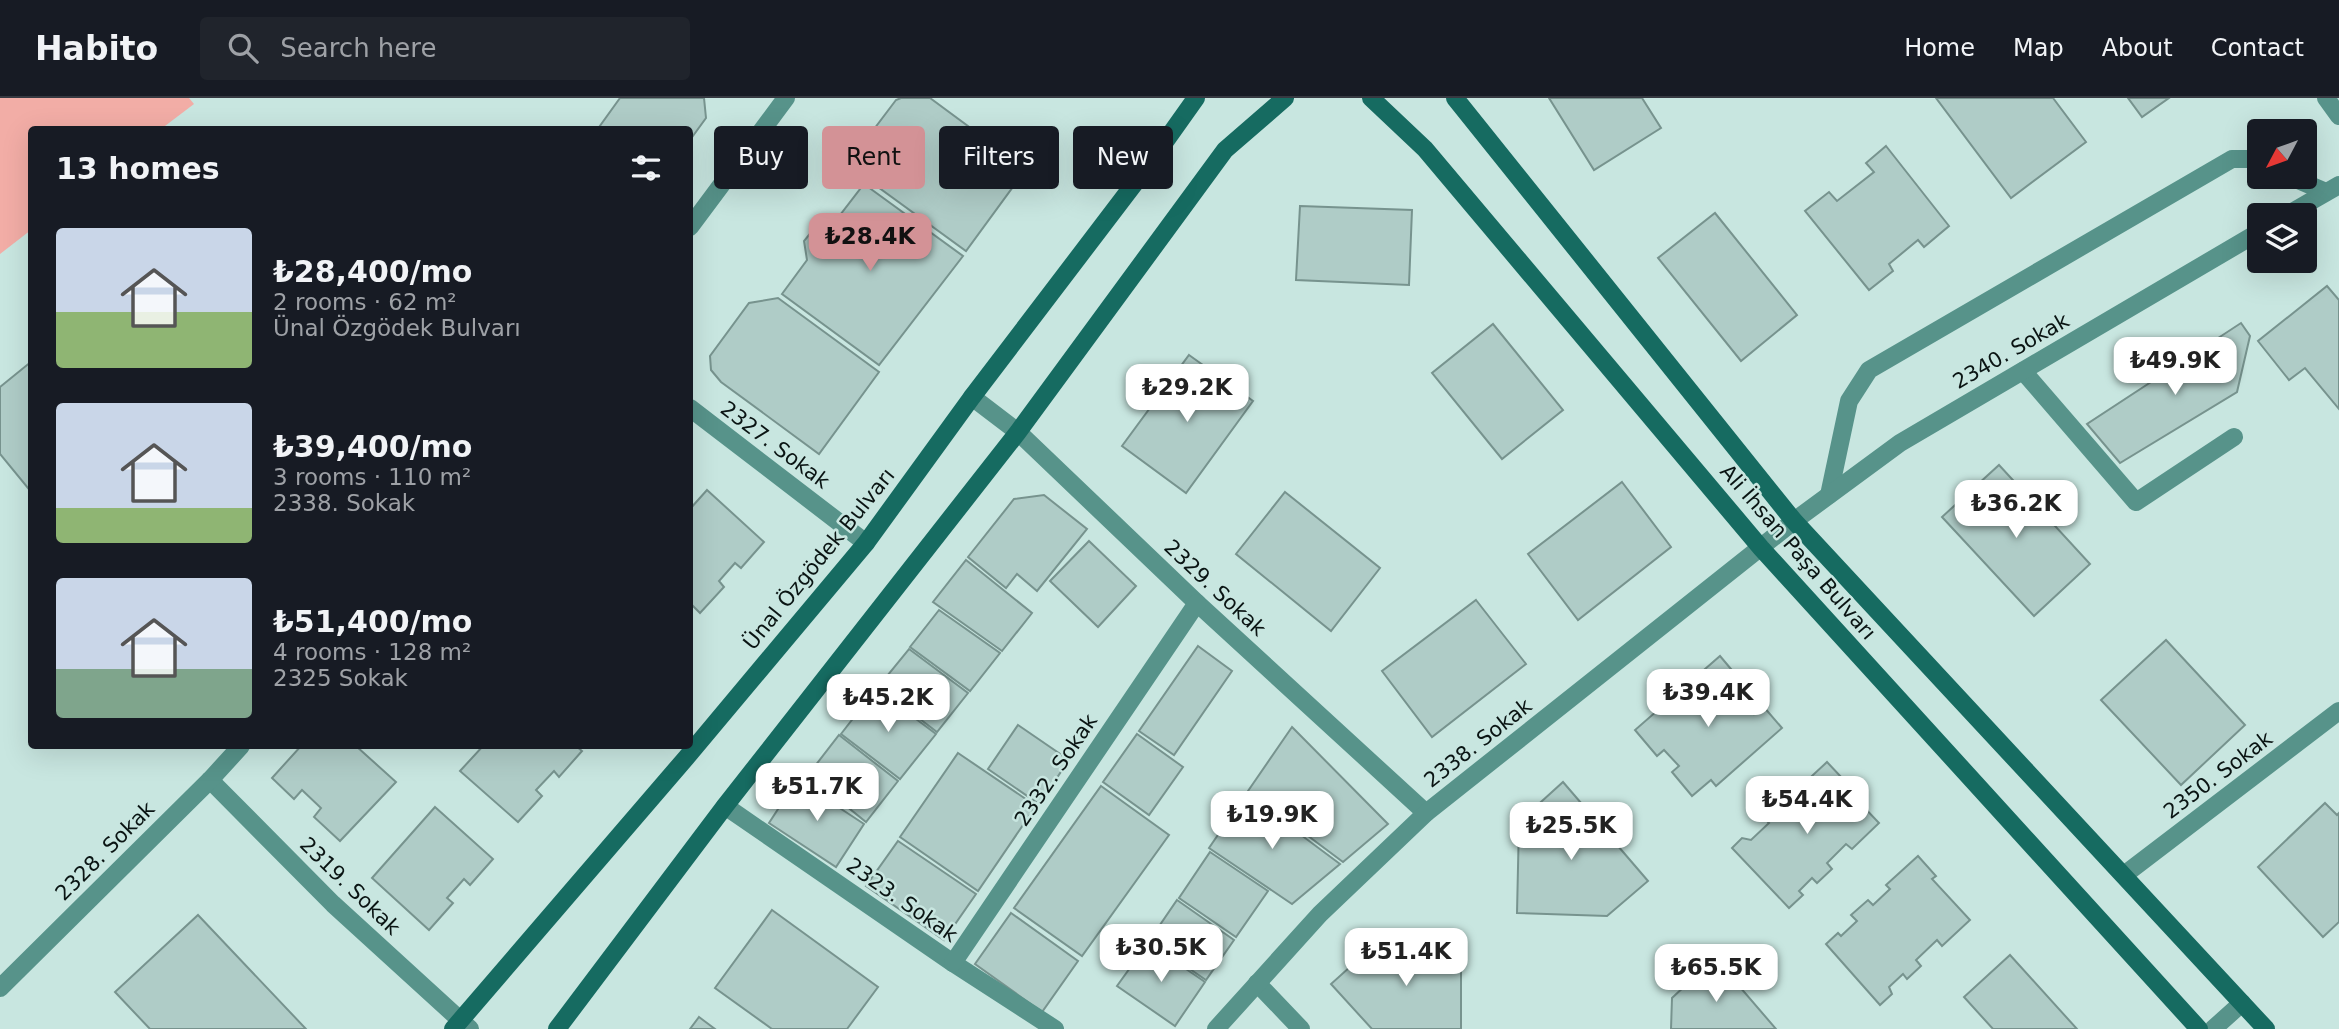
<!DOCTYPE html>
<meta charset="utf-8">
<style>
:root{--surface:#171b24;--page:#20242c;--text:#f1f3f6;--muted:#9ea1a6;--line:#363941;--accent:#d39296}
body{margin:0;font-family:"DejaVu Sans",sans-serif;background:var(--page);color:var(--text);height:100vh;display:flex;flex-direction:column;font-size:26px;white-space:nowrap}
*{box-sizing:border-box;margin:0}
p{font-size:23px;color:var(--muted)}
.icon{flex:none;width:38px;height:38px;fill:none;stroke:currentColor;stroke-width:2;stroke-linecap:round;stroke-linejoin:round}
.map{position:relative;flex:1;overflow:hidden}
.details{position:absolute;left:28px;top:28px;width:665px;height:623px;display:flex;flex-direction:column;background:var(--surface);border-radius:7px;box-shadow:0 7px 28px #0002}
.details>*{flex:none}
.guide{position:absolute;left:714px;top:28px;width:665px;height:63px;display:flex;gap:14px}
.needle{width:46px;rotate:229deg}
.fabs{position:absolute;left:2247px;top:21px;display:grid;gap:14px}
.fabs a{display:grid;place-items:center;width:70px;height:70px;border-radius:7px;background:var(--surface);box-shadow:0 7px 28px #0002;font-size:35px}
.price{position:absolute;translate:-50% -60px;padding:0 16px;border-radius:14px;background:#fff;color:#222;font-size:23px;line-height:46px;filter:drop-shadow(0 2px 4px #0008)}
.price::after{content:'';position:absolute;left:50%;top:42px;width:21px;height:16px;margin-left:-10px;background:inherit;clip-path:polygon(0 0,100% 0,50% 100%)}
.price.selected{background:var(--accent);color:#111}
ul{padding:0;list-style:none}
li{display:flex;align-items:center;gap:21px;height:175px;padding:0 28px}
li span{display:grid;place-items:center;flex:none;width:196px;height:140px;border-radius:7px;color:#555}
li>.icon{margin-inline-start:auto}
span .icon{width:84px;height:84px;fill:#fffc;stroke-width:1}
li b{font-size:30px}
h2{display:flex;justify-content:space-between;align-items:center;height:84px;padding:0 28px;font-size:30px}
.tag{padding:0 24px;border-radius:7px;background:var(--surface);box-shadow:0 7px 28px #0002;font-size:24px;line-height:63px}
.tag.selected{background:var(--accent);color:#111}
header{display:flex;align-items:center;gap:42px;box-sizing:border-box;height:98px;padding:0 35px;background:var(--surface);border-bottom:2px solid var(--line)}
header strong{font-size:33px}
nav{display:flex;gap:38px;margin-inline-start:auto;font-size:24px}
.search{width:490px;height:63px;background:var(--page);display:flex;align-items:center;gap:18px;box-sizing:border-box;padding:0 24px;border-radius:7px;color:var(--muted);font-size:26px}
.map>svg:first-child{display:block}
.green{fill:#f2ada6}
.building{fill:#afccc7;stroke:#77938e;stroke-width:2}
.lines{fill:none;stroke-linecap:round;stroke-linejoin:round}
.service{stroke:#57938a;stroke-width:18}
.minor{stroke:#57938a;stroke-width:18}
.tertiary{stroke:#57938a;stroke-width:18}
.secondary{stroke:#166b61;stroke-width:18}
.labels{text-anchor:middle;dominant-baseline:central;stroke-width:5;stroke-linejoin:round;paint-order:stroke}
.street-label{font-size:21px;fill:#0a1413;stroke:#c8e6e0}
</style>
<header>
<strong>Habito</strong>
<div class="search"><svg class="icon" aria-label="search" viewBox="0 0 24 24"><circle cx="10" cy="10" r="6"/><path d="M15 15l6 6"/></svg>Search here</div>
<nav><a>Home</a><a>Map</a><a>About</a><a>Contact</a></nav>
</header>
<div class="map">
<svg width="2339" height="931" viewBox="0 0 2339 931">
<rect width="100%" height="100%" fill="#c8e6e0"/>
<!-- green -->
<polygon class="green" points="0,0 189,0 194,6 161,31 32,32 31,132 0,156"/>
<!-- building -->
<g class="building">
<polygon points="620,0 704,0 706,20 690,42 690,32 597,32"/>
<polygon points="901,0 930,0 1026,71 966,153 867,81 859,68 856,55 896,2"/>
<polygon points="1549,0 1642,0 1661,30 1594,72"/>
<polygon points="1936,0 2053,0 2086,44 2011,100"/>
<polygon points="2128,0 2169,0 2142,19"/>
<polygon points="1886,48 1949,128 1924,149 1918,142 1889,166 1893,173 1869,192 1805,113 1829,94 1837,103 1874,74 1866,65"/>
<polygon points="864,86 963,158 879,267 782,196 807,162 804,143 822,121 840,117"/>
<polygon points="1300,108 1412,112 1409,187 1296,182"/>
<polygon points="1715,115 1797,217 1741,263 1658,160"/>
<polygon points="2327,188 2339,202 2339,311 2305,270 2289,282 2258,243"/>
<polygon points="778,200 879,274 819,356 721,284 711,272 710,258 749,205"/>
<polygon points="2241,225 2250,238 2237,294 2120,365 2087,326"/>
<polygon points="1493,226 1563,312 1502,361 1432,275"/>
<polygon points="1189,257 1253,303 1186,395 1122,348"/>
<polygon points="32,263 32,395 0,356 0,289"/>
<polygon points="1999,367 2090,466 2034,518 1942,419"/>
<polygon points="1622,384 1671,449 1578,522 1528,456"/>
<polygon points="707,392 764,444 741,470 735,465 719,483 724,489 700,515 690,505 690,411"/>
<polygon points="1285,394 1380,470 1331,533 1236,456"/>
<polygon points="1044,397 1087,431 1037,493 1017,476 1006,490 968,459 1014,401"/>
<polygon points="1089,443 1136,488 1098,529 1050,483"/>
<polygon points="966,462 1032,515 1002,553 933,504"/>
<polygon points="1476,502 1526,566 1432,639 1382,573"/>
<polygon points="939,512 1000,555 970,593 910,549"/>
<polygon points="2166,542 2245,627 2181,687 2101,602"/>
<polygon points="1198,548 1232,573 1174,657 1139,633"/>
<polygon points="909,551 968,595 937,634 878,589"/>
<polygon points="1720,558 1736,577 1727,585 1754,616 1763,608 1782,630 1716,688 1711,682 1692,698 1672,674 1679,668 1664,652 1657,658 1635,632"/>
<polygon points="876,591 936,636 900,681 841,636"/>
<polygon points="1018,627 1069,662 1039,706 988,671"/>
<polygon points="1292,629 1388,726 1343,764 1248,693"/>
<polygon points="1137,636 1183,669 1149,717 1103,684"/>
<polygon points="839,637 898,683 866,724 808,677"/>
<polygon points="301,648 356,648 396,684 340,743 314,719 321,710 302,692 294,701 272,680"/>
<polygon points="483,648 576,648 582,653 559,679 554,673 536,692 542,698 518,724 460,673"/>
<polygon points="958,655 1036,708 978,793 900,739"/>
<polygon points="1827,664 1843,681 1840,684 1879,725 1852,751 1846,746 1827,765 1832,771 1817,785 1812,780 1799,793 1803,797 1789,810 1732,750 1742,740 1751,742 1769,725 1766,722 1778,711 1782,715 1804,695 1799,690"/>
<polygon points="797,682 864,726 836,769 769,725"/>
<polygon points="1563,684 1648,783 1607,818 1517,815 1519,724"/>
<polygon points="1101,688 1169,737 1082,858 1014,810"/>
<polygon points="1246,696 1340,766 1292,806 1209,750"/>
<polygon points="2325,705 2337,717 2339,715 2339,824 2323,839 2258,769"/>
<polygon points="435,709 493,761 470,787 464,781 447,800 453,805 429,832 372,780"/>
<polygon points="898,743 976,796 944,842 866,788"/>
<polygon points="1210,754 1268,793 1236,839 1179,800"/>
<polygon points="1918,758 1936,778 1932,781 1970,822 1942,848 1937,842 1916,862 1921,868 1907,881 1903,876 1889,889 1892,896 1880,907 1826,846 1838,835 1841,838 1857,823 1851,817 1868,802 1873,807 1890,791 1886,787"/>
<polygon points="1177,802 1234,842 1206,882 1149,843"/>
<polygon points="772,812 878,889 847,931 772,931 715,890"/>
<polygon points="1011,815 1078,863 1042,914 975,866"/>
<polygon points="198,817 306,931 150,931 115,894"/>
<polygon points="1148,845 1205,884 1175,928 1117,888"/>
<polygon points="1371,850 1461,850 1461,931 1372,931 1331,886"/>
<polygon points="2010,857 2077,931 1993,931 1964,899"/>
<polygon points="1715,860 1776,931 1671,931 1672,900"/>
<polygon points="699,919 715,931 690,931"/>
</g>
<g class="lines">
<!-- service -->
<g class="service">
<polyline points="2291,79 2326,94"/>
<polyline points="2023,273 2136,404 2234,339"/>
<polyline points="1829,397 1849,303 1869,272 2232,61 2252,61 2259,64"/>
</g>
<!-- minor -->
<g class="minor">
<polyline points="2326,0 2339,18"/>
<polyline points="2287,117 2339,87"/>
<polyline points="690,129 786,0"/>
<polyline points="972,299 1018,334 1197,505 1426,715"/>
<polyline points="690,310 866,445"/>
<polyline points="1794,423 1900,345 2259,134"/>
<polyline points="210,682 333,806 470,931"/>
<polyline points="725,708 953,865 1055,931"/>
<polyline points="2124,777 2339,613"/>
<polyline points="953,865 1197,505"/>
<polyline points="0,890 210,682 241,648"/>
</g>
<!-- tertiary -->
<g class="tertiary">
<polyline points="1257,885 1301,931"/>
<polyline points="1216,931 1320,816 1426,715 1794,423"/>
<polyline points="2213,931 2242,905"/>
</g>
<!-- secondary -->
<g class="secondary">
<polyline points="1371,0 1425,51 1761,450 2199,931"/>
<polyline points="1455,0 1794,423 2266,931"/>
<polyline points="453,931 686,660 866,445 972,299 1147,69 1196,0"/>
<polyline points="557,931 725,708 1018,334 1225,52 1285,0"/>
</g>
</g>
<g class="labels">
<!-- street labels -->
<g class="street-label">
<text transform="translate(2011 253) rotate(-30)">2340. Sokak</text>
<text transform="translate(775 347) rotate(37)">2327. Sokak</text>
<text transform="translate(1798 454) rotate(49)">Ali İhsan Paşa Bulvarı</text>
<text transform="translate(819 461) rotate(-51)">Ünal Özgödek Bulvarı</text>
<text transform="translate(1215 490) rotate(43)">2329. Sokak</text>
<text transform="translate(1478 645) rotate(-38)">2338. Sokak</text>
<text transform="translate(1056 672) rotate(-56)">2332. Sokak</text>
<text transform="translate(2218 677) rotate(-37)">2350. Sokak</text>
<text transform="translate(105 753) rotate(-45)">2328. Sokak</text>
<text transform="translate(350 788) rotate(44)">2319. Sokak</text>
<text transform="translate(902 802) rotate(35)">2323. Sokak</text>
</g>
</g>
</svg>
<div class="fabs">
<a><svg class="needle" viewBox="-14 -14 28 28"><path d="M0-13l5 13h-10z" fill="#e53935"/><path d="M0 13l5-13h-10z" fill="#9ea1a6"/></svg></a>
<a><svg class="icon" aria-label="layers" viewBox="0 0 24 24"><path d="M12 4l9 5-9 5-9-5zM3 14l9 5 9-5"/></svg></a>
</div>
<b class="price selected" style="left:870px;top:175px">₺28.4K</b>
<b class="price" style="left:2175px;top:299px">₺49.9K</b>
<b class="price" style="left:1187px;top:326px">₺29.2K</b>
<b class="price" style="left:2016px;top:442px">₺36.2K</b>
<b class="price" style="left:1708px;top:631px">₺39.4K</b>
<b class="price" style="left:888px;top:636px">₺45.2K</b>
<b class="price" style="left:817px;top:725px">₺51.7K</b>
<b class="price" style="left:1807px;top:738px">₺54.4K</b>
<b class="price" style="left:1272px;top:753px">₺19.9K</b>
<b class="price" style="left:1571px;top:764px">₺25.5K</b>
<b class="price" style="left:1161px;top:886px">₺30.5K</b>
<b class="price" style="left:1406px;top:890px">₺51.4K</b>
<b class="price" style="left:1716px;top:906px">₺65.5K</b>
<div class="guide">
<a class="tag">Buy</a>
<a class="tag selected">Rent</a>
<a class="tag">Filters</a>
<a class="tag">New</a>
</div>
<section class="details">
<h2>13 homes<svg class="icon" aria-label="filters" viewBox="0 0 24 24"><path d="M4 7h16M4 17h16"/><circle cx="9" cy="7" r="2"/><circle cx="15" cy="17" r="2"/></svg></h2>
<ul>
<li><span style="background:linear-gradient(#c9d6e8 60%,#8fb573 0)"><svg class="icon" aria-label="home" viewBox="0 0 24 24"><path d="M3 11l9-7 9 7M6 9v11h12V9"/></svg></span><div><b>₺28,400/mo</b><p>2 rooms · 62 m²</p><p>Ünal Özgödek Bulvarı</p></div></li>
<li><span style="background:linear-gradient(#c9d6e8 75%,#8fb573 0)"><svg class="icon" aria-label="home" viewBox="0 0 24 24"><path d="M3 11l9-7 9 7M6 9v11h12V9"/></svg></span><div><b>₺39,400/mo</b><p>3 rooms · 110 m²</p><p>2338. Sokak</p></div></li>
<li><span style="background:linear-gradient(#c9d6e8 65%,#7fa58c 0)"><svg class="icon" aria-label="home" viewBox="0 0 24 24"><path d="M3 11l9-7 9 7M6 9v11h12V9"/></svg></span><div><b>₺51,400/mo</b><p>4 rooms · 128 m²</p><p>2325 Sokak</p></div></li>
</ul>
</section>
</div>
